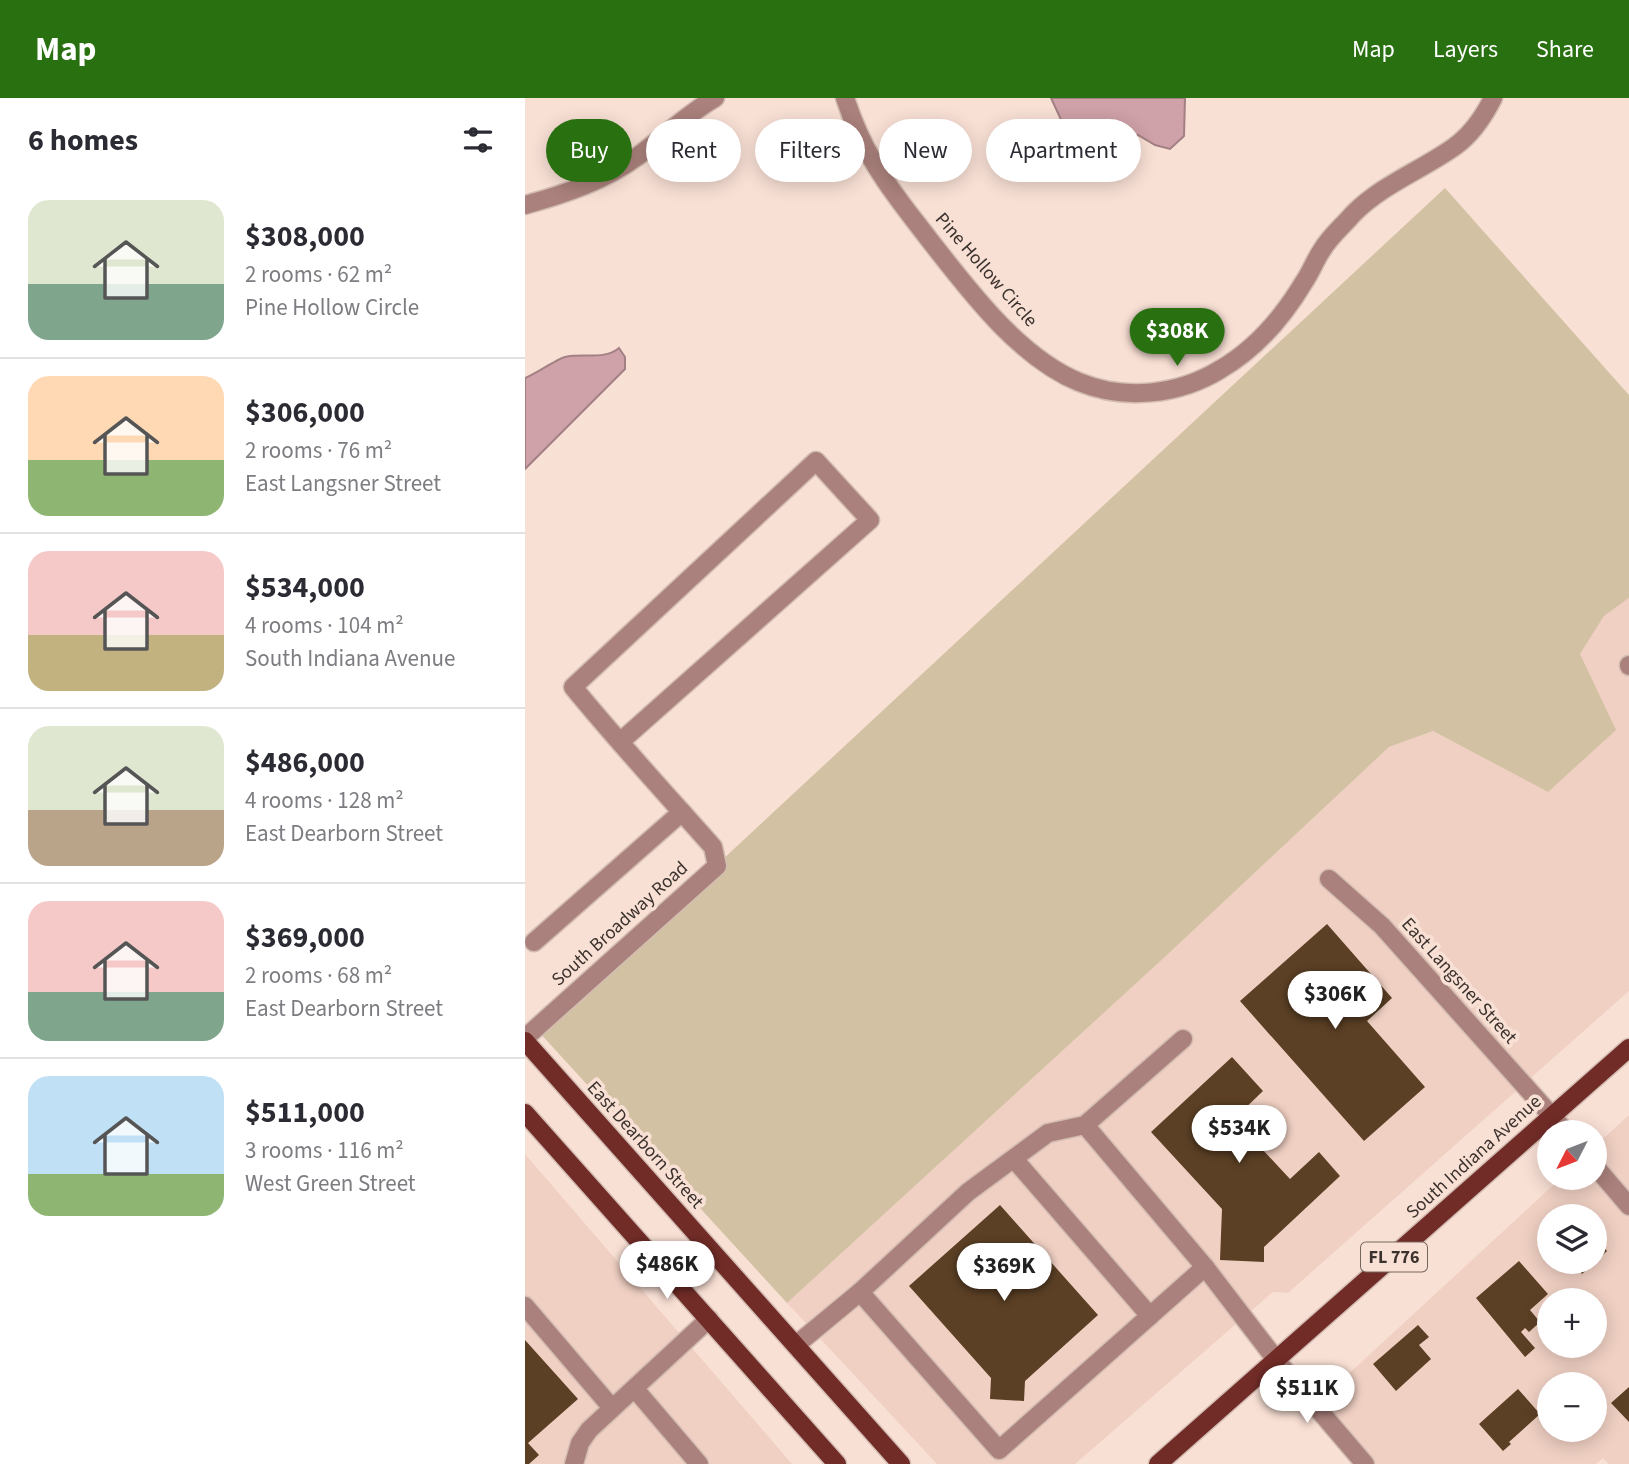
<!DOCTYPE html>
<meta charset="utf-8">
<style>
:root{--surface:#fff;--page:#f2f2f3;--text:#2b2b33;--muted:#7c7c81;--line:#e1e1e2;--accent:#297011}
body{margin:0;font-family:"Source Sans 3",sans-serif;background:var(--page);color:var(--text);height:100vh;display:flex;flex-direction:column;font-size:26px;white-space:nowrap}
*{box-sizing:border-box;margin:0}
p{font-size:23px;color:var(--muted)}
.icon{flex:none;width:38px;height:38px;fill:none;stroke:currentColor;stroke-width:2;stroke-linecap:round;stroke-linejoin:round}
.map{position:relative;flex:1;overflow:hidden}
.side{display:flex;flex-direction:column;background:var(--surface);width:525px}
.side>*{flex:none}
.banner{position:absolute;left:21px;top:21px;width:665px;height:63px;display:flex;gap:14px}
.needle{width:46px;rotate:228deg}
.buttons{position:absolute;left:1012px;top:1022px;display:grid;gap:14px}
.buttons a{display:grid;place-items:center;width:70px;height:70px;border-radius:50%;background:var(--surface);box-shadow:0 4px 18px #0003;font-size:35px}
.price{position:absolute;translate:-50% -60px;padding:0 16px;border-radius:24px;background:#fff;color:#222;font-size:23px;line-height:46px;filter:drop-shadow(0 2px 4px #0008)}
.price::after{content:'';position:absolute;left:50%;top:42px;width:21px;height:16px;margin-left:-10px;background:inherit;clip-path:polygon(0 0,100% 0,50% 100%)}
.price.on{background:var(--accent);color:#fff}
ul{padding:0;list-style:none}
li{display:flex;align-items:center;gap:21px;height:175px;padding:0 28px}
li+li{border-top:2px solid var(--line)}
li span{display:grid;place-items:center;flex:none;width:196px;height:140px;border-radius:21px;color:#555}
li>.icon{margin-inline-start:auto}
span .icon{width:84px;height:84px;fill:#fffc;stroke-width:1}
li b{font-size:30px}
h2{display:flex;justify-content:space-between;align-items:center;height:84px;padding:0 28px;font-size:30px}
.chip{padding:0 24px;border-radius:32px;background:var(--surface);box-shadow:0 4px 18px #0003;font-size:24px;line-height:63px}
.chip.on{background:var(--accent);color:#fff}
header{display:flex;align-items:center;gap:42px;box-sizing:border-box;height:98px;padding:0 35px;background:var(--accent);color:#fff}
header strong{font-size:33px}
nav{display:flex;gap:38px;margin-inline-start:auto;font-size:24px}
main{display:flex;flex:1;min-height:0}
.map>svg:first-child{display:block}
.built{fill:#f0d0c3;fill-rule:evenodd}
.green{fill:#d2c1a2}
.water{fill:#cfa1a8;stroke:#a38083;stroke-width:2}
.building{fill:#5c4025}
.lines{fill:none;stroke-linecap:round;stroke-linejoin:round}
.minor-casing{stroke:#d3bdb3;stroke-width:21}
.major-casing{stroke:#d3bdb3;stroke-width:21}
.minor{stroke:#aa817c;stroke-width:18}
.major{stroke:#712c27;stroke-width:18}
.labels{text-anchor:middle;dominant-baseline:central;stroke-width:7;stroke-linejoin:round;paint-order:stroke}
.shield{fill:#f9e0d5;stroke:#74665f;stroke-width:2}
.shield-label{font-size:18px;font-weight:bold;fill:#3b322d}
.street-label{font-size:19px;fill:#3b322d;stroke:#f9e0d5}
</style>
<header>
<strong>Map</strong>
<nav><a>Map</a><a>Layers</a><a>Share</a></nav>
</header>
<main>
<section class="side">
<h2>6 homes<svg class="icon" aria-label="filters" viewBox="0 0 24 24"><path d="M4 7h16M4 17h16"/><circle cx="9" cy="7" r="2"/><circle cx="15" cy="17" r="2"/></svg></h2>
<ul>
<li><span style="background:linear-gradient(#dfe7d0 60%,#7fa58c 0)"><svg class="icon" aria-label="home" viewBox="0 0 24 24"><path d="M3 11l9-7 9 7M6 9v11h12V9"/></svg></span><div><b>$308,000</b><p>2 rooms · 62 m²</p><p>Pine Hollow Circle</p></div></li>
<li><span style="background:linear-gradient(#ffd9b3 60%,#8fb573 0)"><svg class="icon" aria-label="home" viewBox="0 0 24 24"><path d="M3 11l9-7 9 7M6 9v11h12V9"/></svg></span><div><b>$306,000</b><p>2 rooms · 76 m²</p><p>East Langsner Street</p></div></li>
<li><span style="background:linear-gradient(#f6c9c9 60%,#c2b280 0)"><svg class="icon" aria-label="home" viewBox="0 0 24 24"><path d="M3 11l9-7 9 7M6 9v11h12V9"/></svg></span><div><b>$534,000</b><p>4 rooms · 104 m²</p><p>South Indiana Avenue</p></div></li>
<li><span style="background:linear-gradient(#dfe7d0 60%,#b9a48a 0)"><svg class="icon" aria-label="home" viewBox="0 0 24 24"><path d="M3 11l9-7 9 7M6 9v11h12V9"/></svg></span><div><b>$486,000</b><p>4 rooms · 128 m²</p><p>East Dearborn Street</p></div></li>
<li><span style="background:linear-gradient(#f6c9c9 65%,#7fa58c 0)"><svg class="icon" aria-label="home" viewBox="0 0 24 24"><path d="M3 11l9-7 9 7M6 9v11h12V9"/></svg></span><div><b>$369,000</b><p>2 rooms · 68 m²</p><p>East Dearborn Street</p></div></li>
<li><span style="background:linear-gradient(#bfe0f5 70%,#8fb573 0)"><svg class="icon" aria-label="home" viewBox="0 0 24 24"><path d="M3 11l9-7 9 7M6 9v11h12V9"/></svg></span><div><b>$511,000</b><p>3 rooms · 116 m²</p><p>West Green Street</p></div></li>
</ul>
</section>
<div class="map">
<svg width="1104" height="1366" viewBox="0 0 1104 1366">
<rect width="100%" height="100%" fill="#f9e0d5"/>
<!-- built -->
<g class="built">
<polygon points="1104,500 1104,893 763,1195 748,1194 550,1366 412,1366 262,1205 642,857 864,649 908,633 1023,694 1055,556 1079,518"/>
<path d="M1104 1017V1366H1084L1078 1360 1071 1366H846L792 1305 1036 1080H1069V1049ZM1024 1118H1069V1164H1024ZM1024 1202H1069V1248H1024ZM1024 1286H1069V1332H1024Z"/>
<polygon points="0,1056 267,1366 0,1366"/>
</g>
<!-- green -->
<polygon class="green" points="920,90 1104,297 1104,500 1079,518 1055,556 1091,632 1023,694 908,633 864,649 642,857 262,1205 13,933"/>
<!-- water -->
<g class="water">
<path d="M526 0H660L659 38 645 51 630 47 613 37C584 52 600 71 561 75L550 65 539 48V28Z"/>
<path d="M94 250 100 259V271L0 371V280C10 276 32 261 40 259 57 255 81 262 94 250Z"/>
</g>
<!-- building -->
<g class="building">
<polygon points="802,826 867,900 842,923 900,989 839,1043 715,903"/>
<polygon points="707,959 738,993 709,1021 765,1081 794,1054 815,1078 739,1149 739,1164 695,1162 697,1111 626,1034"/>
<polygon points="475,1107 573,1217 500,1283 499,1303 465,1301 466,1280 384,1188"/>
<polygon points="1069,1139 1082,1153 1057,1176 1047,1164 1069,1164"/>
<polygon points="994,1163 1023,1196 1005,1212 1015,1224 1004,1234 1000,1230 996,1234 1010,1250 1000,1259 951,1200"/>
<polygon points="893,1227 904,1239 894,1247 906,1261 871,1293 848,1266"/>
<polygon points="0,1242 53,1301 3,1345 14,1357 4,1366 0,1366"/>
<polygon points="1104,1289 1104,1324 1086,1305"/>
<polygon points="993,1291 1015,1316 984,1344 986,1346 978,1353 954,1326"/>
</g>
<g class="lines">
<!-- minor casing -->
<g class="minor-casing">
<g id="minor">
<path d="M320 0C327 21 336 43 348 63 363 90 384 115 403 140 443 191 493 259 554 284 600 303 654 297 696 271 732 250 758 219 779 184 786 174 790 162 797 152 805 138 818 128 828 116 858 86 895 73 929 49 946 37 959 18 968 0"/>
<path d="M0 107C40 96 79 83 113 58 139 39 162 16 190 0"/>
<polyline points="1104,567 1104,568"/>
<polyline points="804,781 857,828 1041,1034"/>
<polyline points="9,844 157,714"/>
<path d="M0 940 192 768 188 749C141 696 93 644 48 589L291 363 345 422 95 644"/>
<polyline points="560,1027 680,1169"/>
<polyline points="489,1061 625,1218"/>
<polyline points="1069,1067 1104,1108"/>
<polyline points="335,1194 443,1094 523,1035 560,1027 658,941"/>
<polyline points="0,1208 87,1310"/>
<polyline points="271,1247 335,1194 474,1352 680,1169 752,1263 840,1366"/>
<polyline points="110,1291 174,1366"/>
<polyline points="49,1366 55,1345 64,1332 184,1221"/>
</g>
</g>
<!-- major casing -->
<g class="major-casing">
<g id="major">
<polyline points="0,943 376,1366"/>
<polyline points="0,1015 312,1366"/>
<polyline points="633,1366 1104,950"/>
</g>
</g>
<!-- minor -->
<use href="#minor" class="minor"/>
<!-- major -->
<use href="#major" class="major"/>
</g>
<g class="labels">
<!-- shield labels -->
<rect class="shield" x="836" y="1144.5" width="66" height="29" rx="5"/>
<g class="shield-label">
<text x="869" y="1159">FL 776</text>
</g>
<!-- street labels -->
<g class="street-label">
<text transform="translate(461 172) rotate(49)">Pine Hollow Circle</text>
<text transform="translate(95 826) rotate(-42)">South Broadway Road</text>
<text transform="translate(934 883) rotate(48)">East Langsner Street</text>
<text transform="translate(120 1047) rotate(48)">East Dearborn Street</text>
<text transform="translate(949 1059) rotate(-42)">South Indiana Avenue</text>
</g>
</g>
</svg>
<div class="buttons">
<a><svg class="needle" viewBox="-14 -14 28 28"><path d="M0-13l5 13h-10z" fill="#e53935"/><path d="M0 13l5-13h-10z" fill="#7c7c81"/></svg></a>
<a><svg class="icon" aria-label="layers" viewBox="0 0 24 24"><path d="M12 4l9 5-9 5-9-5zM3 14l9 5 9-5"/></svg></a>
<a>+</a>
<a>−</a>
</div>
<b class="price on" style="left:652px;top:270px">$308K</b>
<b class="price" style="left:810px;top:933px">$306K</b>
<b class="price" style="left:714px;top:1067px">$534K</b>
<b class="price" style="left:142px;top:1203px">$486K</b>
<b class="price" style="left:479px;top:1205px">$369K</b>
<b class="price" style="left:782px;top:1327px">$511K</b>
<div class="banner">
<a class="chip on">Buy</a>
<a class="chip">Rent</a>
<a class="chip">Filters</a>
<a class="chip">New</a>
<a class="chip">Apartment</a>
</div>
</div>
</main>
